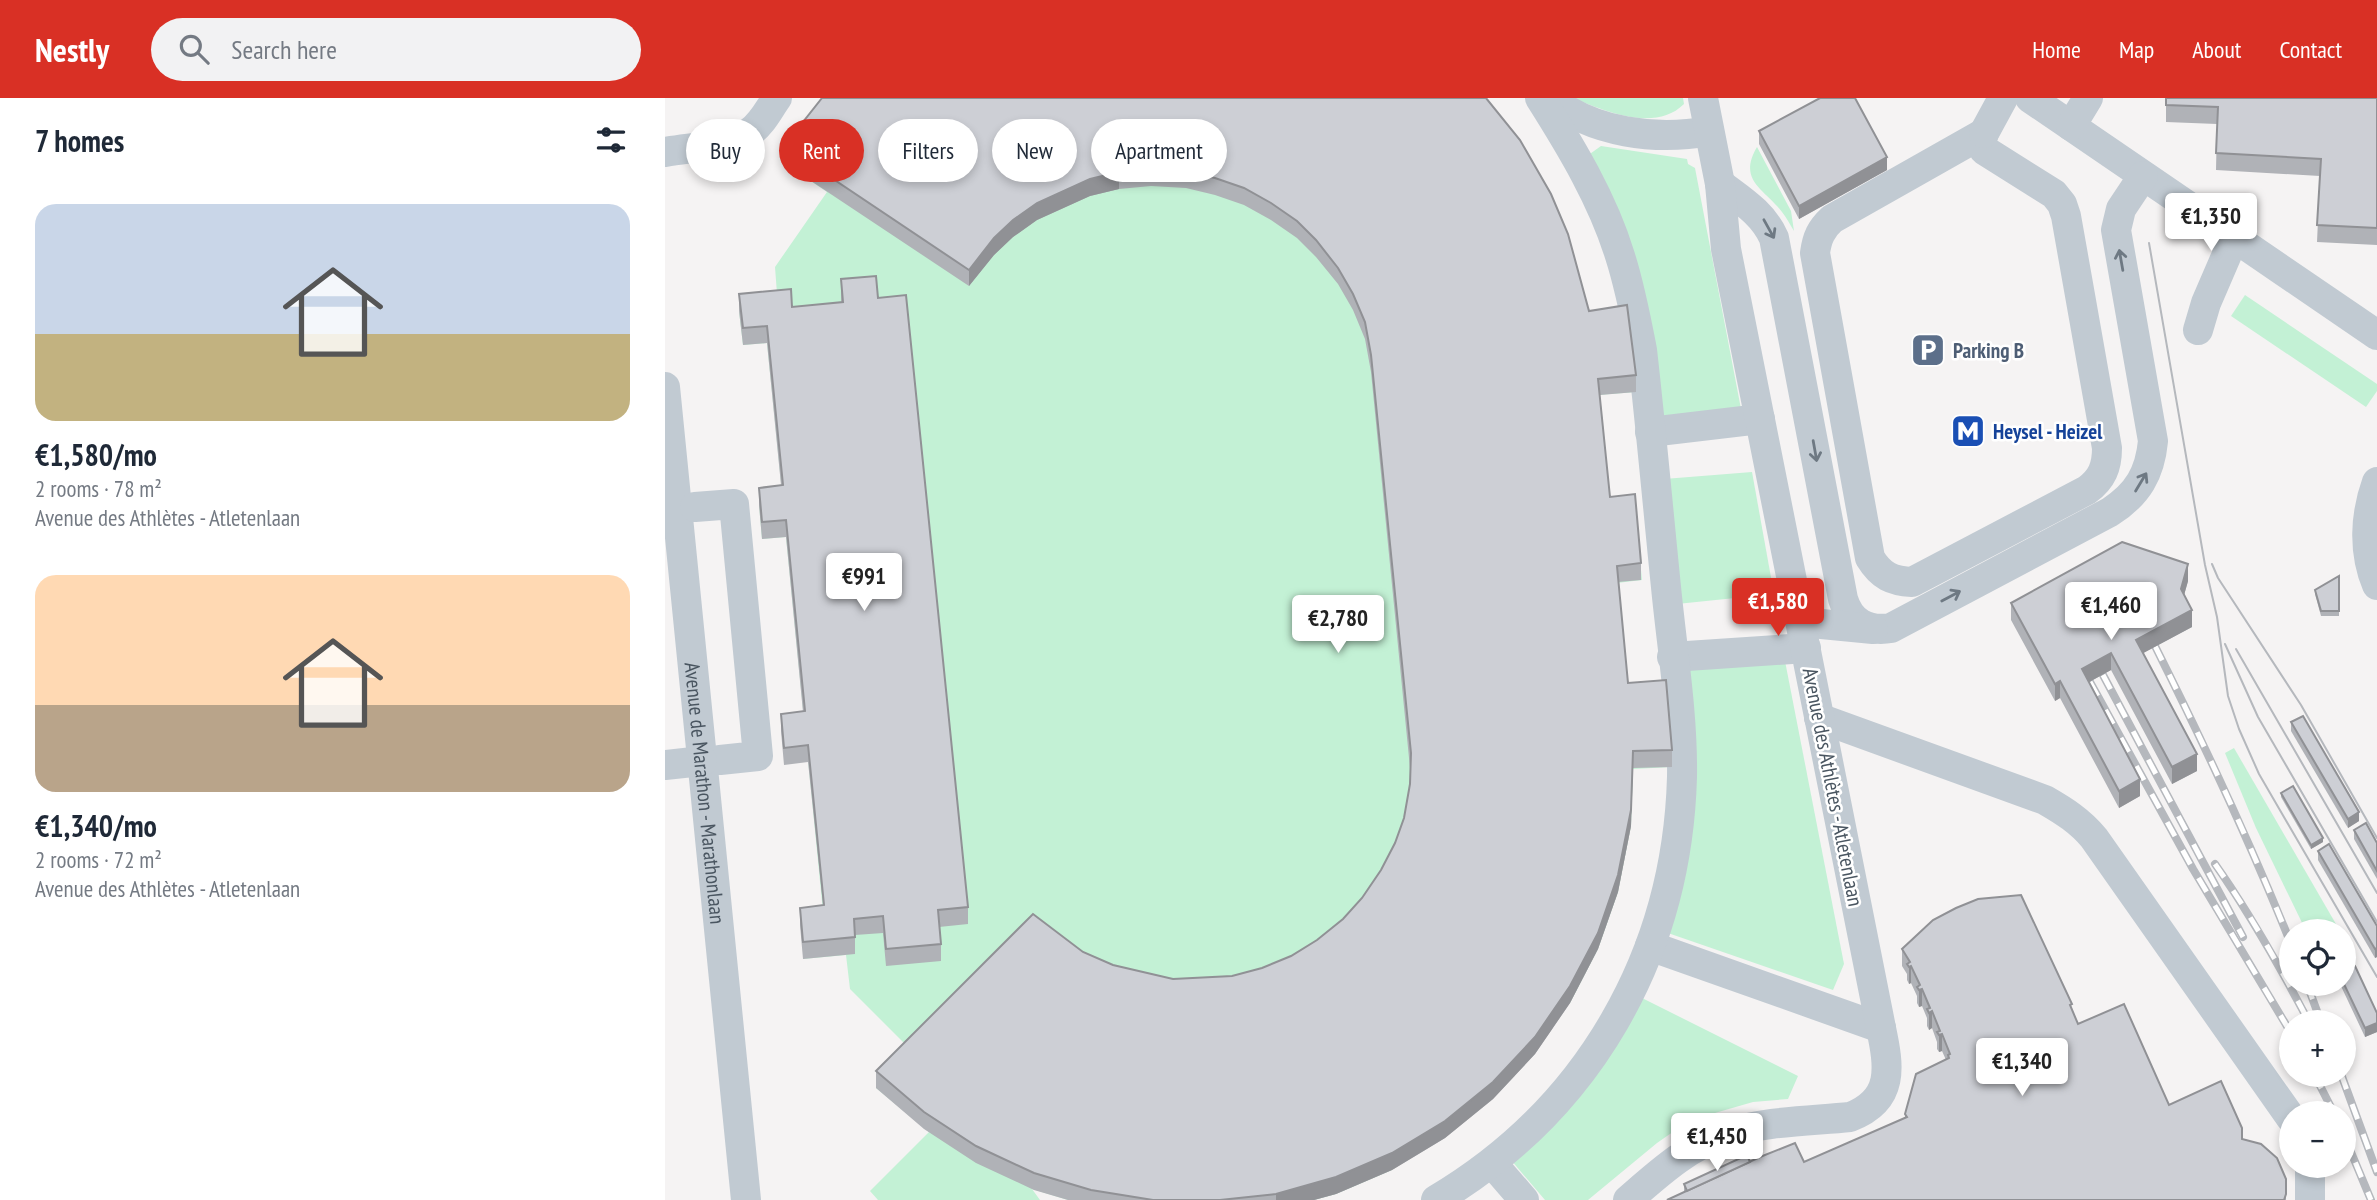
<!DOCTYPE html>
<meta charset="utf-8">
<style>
:root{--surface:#fff;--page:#f2f2f3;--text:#1f2937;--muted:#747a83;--accent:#d93025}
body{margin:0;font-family:"PT Sans Narrow",sans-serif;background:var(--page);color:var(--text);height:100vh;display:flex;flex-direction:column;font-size:26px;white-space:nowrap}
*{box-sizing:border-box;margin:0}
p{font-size:23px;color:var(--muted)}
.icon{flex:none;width:38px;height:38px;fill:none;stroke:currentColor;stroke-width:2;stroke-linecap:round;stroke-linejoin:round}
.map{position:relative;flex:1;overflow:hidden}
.panel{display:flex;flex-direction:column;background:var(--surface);width:665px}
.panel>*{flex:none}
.guide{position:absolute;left:21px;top:21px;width:665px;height:63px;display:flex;gap:14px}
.buttons{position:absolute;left:1614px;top:821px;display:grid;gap:14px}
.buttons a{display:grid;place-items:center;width:77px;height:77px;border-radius:50%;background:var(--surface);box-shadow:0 4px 10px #0003;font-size:35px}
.price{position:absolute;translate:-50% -60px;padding:0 16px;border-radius:7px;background:#fff;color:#222;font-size:23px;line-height:46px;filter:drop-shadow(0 2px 4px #0008)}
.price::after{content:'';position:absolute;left:50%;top:42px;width:21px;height:16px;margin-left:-10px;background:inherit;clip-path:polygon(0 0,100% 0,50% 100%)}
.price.active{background:var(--accent);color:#fff}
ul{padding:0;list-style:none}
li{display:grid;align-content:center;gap:14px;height:371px;padding:0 35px}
li span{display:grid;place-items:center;height:217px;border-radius:21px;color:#555}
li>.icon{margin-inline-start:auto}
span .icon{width:126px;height:126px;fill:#fffc;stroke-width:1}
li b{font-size:30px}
h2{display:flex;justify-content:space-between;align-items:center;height:84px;padding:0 35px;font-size:30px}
.tag{padding:0 24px;border-radius:32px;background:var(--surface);box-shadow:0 4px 10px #0003;font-size:24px;line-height:63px}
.tag.active{background:var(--accent);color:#fff}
header{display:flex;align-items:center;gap:42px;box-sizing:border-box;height:98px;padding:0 35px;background:var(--accent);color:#fff}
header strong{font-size:33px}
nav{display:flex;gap:38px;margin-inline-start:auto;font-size:24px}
.search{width:490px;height:63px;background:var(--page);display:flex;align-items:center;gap:18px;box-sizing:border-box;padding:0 24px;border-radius:38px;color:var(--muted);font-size:26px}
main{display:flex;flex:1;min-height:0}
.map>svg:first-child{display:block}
.green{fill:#c3f1d5}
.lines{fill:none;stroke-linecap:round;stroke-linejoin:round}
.minor{stroke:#c1cad2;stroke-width:30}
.tram{stroke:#b5b8bd;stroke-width:2}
.rail-casing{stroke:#b5b8bd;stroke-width:8}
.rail{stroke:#fff;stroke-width:5;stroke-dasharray:16;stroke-linecap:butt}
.wall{fill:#b0b2b7}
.shaded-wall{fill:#909195}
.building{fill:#cdcfd5;stroke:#909195;stroke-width:2}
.oneway{stroke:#6e7983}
.labels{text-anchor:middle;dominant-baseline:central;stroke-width:5;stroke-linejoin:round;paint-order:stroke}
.service-label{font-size:21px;font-weight:bold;fill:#4e5e75;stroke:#fff;text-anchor:start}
.transit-label{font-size:21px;font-weight:bold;fill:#164399;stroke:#fff;text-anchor:start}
.street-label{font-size:21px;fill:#4a5661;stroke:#fff}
</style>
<header>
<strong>Nestly</strong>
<div class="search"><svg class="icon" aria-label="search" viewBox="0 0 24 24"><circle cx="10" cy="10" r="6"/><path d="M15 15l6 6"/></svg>Search here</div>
<nav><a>Home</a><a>Map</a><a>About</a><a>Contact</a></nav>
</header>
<main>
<section class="panel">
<h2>7 homes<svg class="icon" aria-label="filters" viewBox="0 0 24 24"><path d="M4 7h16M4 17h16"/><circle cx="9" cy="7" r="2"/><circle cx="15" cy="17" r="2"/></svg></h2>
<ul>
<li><span style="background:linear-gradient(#c9d6e8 60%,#c2b280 0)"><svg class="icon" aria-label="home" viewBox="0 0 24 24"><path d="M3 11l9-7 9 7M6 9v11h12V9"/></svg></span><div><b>€1,580/mo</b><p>2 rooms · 78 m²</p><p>Avenue des Athlètes - Atletenlaan</p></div></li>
<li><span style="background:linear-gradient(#ffd9b3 60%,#b9a48a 0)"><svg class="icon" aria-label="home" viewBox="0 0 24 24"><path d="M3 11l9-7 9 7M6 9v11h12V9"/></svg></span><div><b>€1,340/mo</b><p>2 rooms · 72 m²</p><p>Avenue des Athlètes - Atletenlaan</p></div></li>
</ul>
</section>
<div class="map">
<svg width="1712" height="1102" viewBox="0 0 1712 1102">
<rect width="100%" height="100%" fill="#f5f3f3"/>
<!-- green -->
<g class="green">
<polygon points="805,0 924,230 971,294 933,297 945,415 970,413 977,482 952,485 963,602 1007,669 968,671 966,728 953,794 933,851 905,905 727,1072 671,1096 649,1102 403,1102 367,1091 375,1102 213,1102 205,1093 264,1034 211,990 247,953 185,891 181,857 138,861 159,824 121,439 97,441 94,407 118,404 102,245 78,247 74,213 113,209 110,169 162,94 119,65 158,15"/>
<path d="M908 0H1018L1019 6C990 35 940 13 908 0Z"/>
<polygon points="936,48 1022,61 1023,66 1030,70 1076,311 993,318 922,58"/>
<path d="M1092 49 1126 113 1129 133C1125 127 1122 120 1117 114 1100 91 1072 83 1092 49Z"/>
<polygon points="1580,197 1712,286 1712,293 1701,309 1566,218"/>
<polygon points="1087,374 1109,496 1012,506 999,381"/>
<polygon points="1120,563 1179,866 1168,892 1000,834 1018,568"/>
<polygon points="1569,650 1675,833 1641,833 1591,730 1560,655"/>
<polygon points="975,899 1133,978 1123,1001 1088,1004 1036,1019 1015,1029 992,1045 923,1102 880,1102 846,1062"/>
</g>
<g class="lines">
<!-- minor -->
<g class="minor">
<path d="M885 0C927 35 992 43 1044 33"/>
<polyline points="1365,0 1712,237"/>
<polyline points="1406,28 1423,0"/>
<path d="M1319 35 1316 44 1319 52 1389 96 1397 106 1401 118 1442 350C1442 369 1437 381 1422 392L1247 484C1227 483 1216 478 1205 460L1150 155C1152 140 1156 131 1167 121Z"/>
<polyline points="1319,35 1338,0"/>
<path d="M0 54C26 49 63 49 85 34 97 26 104 11 112 0"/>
<path d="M1055 86C1076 102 1098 115 1109 140L1178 501C1185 524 1202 534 1226 530L1445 414C1473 396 1485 375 1488 343L1451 132 1456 111 1478 78"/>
<polyline points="1533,232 1541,205 1569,140"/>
<path id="s1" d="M0 289 81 1102"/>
<polyline points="985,334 1095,321"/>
<path d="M1712 384C1700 417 1698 454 1712 487"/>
<polyline points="30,409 69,406 93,658 55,662"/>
<polyline points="1136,524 1208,531"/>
<polyline points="1007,559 1141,550"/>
<path d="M1154 620 1380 702C1399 713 1415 723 1429 740L1626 1020"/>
<polyline points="0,667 37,663"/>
<polyline points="985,848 1216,930"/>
<polyline points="827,1065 859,1102"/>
<path d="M771 1102C924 1011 1012 857 1017 679 1018 616 1007 551 1001 489 993 410 986 331 977 252 971 221 965 189 955 158 938 102 906 49 875 0"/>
<path d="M963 1102C993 1076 1023 1048 1061 1036 1100 1023 1145 1023 1185 1019 1230 1002 1224 968 1216 930L1061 151 1055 86 1038 0"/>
<polyline points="1645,1102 1645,1068"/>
</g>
<!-- tram -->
<g class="tram">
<polyline points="1484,145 1540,467 1552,519 1563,598 1574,631 1594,676 1712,879"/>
<polyline points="1547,466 1553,480 1636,607 1712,740"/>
<polyline points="1560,546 1593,619 1712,824"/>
<polyline points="1571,551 1712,795"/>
</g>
<!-- rail casing -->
<g class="rail-casing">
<g id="rail">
<path d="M1490 548C1539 646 1585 744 1626 846"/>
<polyline points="1438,577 1578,839"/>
<polyline points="1425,584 1528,771 1626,935"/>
<path d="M1550 766C1586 817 1615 869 1644 924"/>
<polyline points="1642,886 1656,924"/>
<polyline points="1649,976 1669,1015"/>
<polyline points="1676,976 1712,1074"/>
<polyline points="1678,1035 1706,1102"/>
</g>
</g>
<!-- rail -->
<use href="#rail" class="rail"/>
</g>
<!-- wall -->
<g class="wall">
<polygon points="821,0 924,213 971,277 971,294 935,297 945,399 976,465 976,482 953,484 963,585 1007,652 1007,669 968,670 966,728 953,794 933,851 905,905 870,956 828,1001 780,1040 727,1072 671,1096 649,1102 403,1102 369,1092 311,1065 259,1031 211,990 211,973 418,854 448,867 508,881 567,878 597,870 626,858 652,842 678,821 697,800 716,772 730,745 739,720 745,686 745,670 706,274 700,241 688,212 673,186 651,159 632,140 606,122 579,107 550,97 521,90 486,88 454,91 425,98 372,122 348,139 329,157 304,188 119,65 119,48"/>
<polygon points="1501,0 1712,0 1712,147 1652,144 1655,78 1551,72 1552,26 1501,24"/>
<polygon points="1094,33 1222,72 1134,121 1094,46"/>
<polygon points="176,181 213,200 303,809 303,826 274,829 276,846 276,863 221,868 218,835 190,837 190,856 138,861 135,827 135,810 158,807 143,664 119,667 116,633 116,616 138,614 121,439 97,441 94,407 94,390 116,387 102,245 78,247 74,213 74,196 127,209 176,204"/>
<polygon points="1674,478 1674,518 1656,518 1650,496 1650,492"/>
<polygon points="1523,483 1519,497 1527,529 1478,555 1532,673 1507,686 1446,572 1424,584 1475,698 1454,710 1395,600 1390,603 1346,522 1346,505"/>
<polygon points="1626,624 1694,723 1683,730 1626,633"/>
<polygon points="1616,695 1658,744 1646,751 1616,699"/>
<polygon points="1689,732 1712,745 1712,781 1689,741"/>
<polygon points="1653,753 1712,828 1712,859 1710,860 1653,762"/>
<polygon points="1237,851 1407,913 1413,926 1504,1007 1577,1041 1621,1081 1621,1102 1002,1102 1019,1094 1019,1086 1085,1064 1139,1064 1240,1020 1240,1016 1281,962 1277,953 1274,954 1272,951 1272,944 1267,930 1264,932 1262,928 1262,920 1257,908 1254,909 1252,905 1252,898 1246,885 1244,886 1242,882 1242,876 1237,868"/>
<polygon points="1678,874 1712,915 1712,934 1700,939 1675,886 1678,886"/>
</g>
<!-- shaded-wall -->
<g class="shaded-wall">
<polygon points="1222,59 1222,72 1134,121 1134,108"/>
<polygon points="454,74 454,91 425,98 372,122 348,139 329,157 304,188 304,172 329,140 348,122 372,105 425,81"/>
<polygon points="1523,466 1523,483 1516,508 1516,491"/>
<polygon points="1527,512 1527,529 1471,559 1471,542"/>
<polygon points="1446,555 1446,572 1417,588 1417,571"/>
<polygon points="1395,583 1395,600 1390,603 1390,586"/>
<polygon points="968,653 966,728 953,794 933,851 905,905 870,956 828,1001 780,1040 727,1072 671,1096 649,1102 611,1102 611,1096"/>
<polygon points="1532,656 1532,673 1507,686 1507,669"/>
<polygon points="1475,681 1475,698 1454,710 1454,693"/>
<polygon points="1694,714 1694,723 1683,730 1683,721"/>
<polygon points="1658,740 1658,744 1646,751 1646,747"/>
<polygon points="1712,850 1712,859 1710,860 1710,851"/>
<polygon points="1246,868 1246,885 1244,886 1244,869"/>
<polygon points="1257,891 1257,908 1254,909 1254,892"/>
<polygon points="1267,913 1267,930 1264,932 1264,915"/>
<polygon points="1712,925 1712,934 1700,939 1700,930"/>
<polygon points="1277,936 1277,953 1274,954 1274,937"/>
</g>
<!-- building -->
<g class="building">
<polygon points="157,0 821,0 855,42 886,96 903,136 924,213 962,207 971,277 933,281 945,399 970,396 976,465 952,468 963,585 1001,582 1007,652 968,653 966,712 953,777 933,835 905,888 870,939 828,984 780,1023 727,1055 671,1079 611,1096 555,1102 488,1102 426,1092 369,1075 311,1048 259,1014 211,973 368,816 418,854 448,867 508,881 567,878 597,870 626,858 652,842 678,821 697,800 716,772 730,745 739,720 745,686 746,655 706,257 700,224 688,196 673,170 651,142 632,123 606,105 579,90 550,80 521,74 486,72 454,74 425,81 372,105 348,122 329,140 304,172 119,48"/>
<polygon points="1155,0 1190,0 1222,59 1134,108 1094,33"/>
<polygon points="1501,0 1712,0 1712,130 1652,127 1656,61 1551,55 1553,9 1501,7"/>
<polygon points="211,178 213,200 241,197 303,809 273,812 276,846 221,851 218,818 189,821 190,839 138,844 135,810 159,807 143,647 119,650 116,616 140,613 121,422 97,424 94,390 118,387 102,228 78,230 74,196 126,191 127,209 178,204 176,181"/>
<polygon points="1457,444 1523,466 1516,491 1527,512 1471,542 1532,656 1507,669 1446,555 1417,571 1475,681 1454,693 1395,583 1390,586 1346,505"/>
<polygon points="1674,478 1674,513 1656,513 1650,492"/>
<polygon points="1638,618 1694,714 1683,721 1626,624"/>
<polygon points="1628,688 1658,740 1646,747 1616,695"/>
<polygon points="1701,725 1712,745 1712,773 1689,732"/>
<polygon points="1664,746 1712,828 1712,850 1710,851 1653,753"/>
<polygon points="1356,797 1407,906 1405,907 1413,926 1459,906 1504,1007 1556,983 1577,1030 1577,1041 1596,1046 1612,1060 1621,1081 1621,1096 1619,1102 1002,1102 1095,1059 1130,1045 1139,1064 1242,1019 1240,1016 1251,976 1284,960 1283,957 1285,956 1277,936 1274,937 1272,934 1275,933 1267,913 1264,915 1262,911 1265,910 1257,891 1254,892 1252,889 1255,887 1246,868 1244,869 1242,866 1245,864 1237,851 1268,822 1291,810 1313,801"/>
<polygon points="1690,868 1712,915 1712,925 1700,930 1678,884 1678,874"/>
<polygon points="1082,1057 1085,1064 1022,1093 1019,1086"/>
</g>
<!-- one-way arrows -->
<defs><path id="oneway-shaft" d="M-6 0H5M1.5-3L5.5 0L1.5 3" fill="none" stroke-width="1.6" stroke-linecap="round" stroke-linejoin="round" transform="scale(1.75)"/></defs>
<g class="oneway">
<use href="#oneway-shaft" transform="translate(1104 131) rotate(61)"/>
<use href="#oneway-shaft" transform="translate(1456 162) rotate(-100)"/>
<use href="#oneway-shaft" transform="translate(1150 353) rotate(80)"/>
<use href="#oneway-shaft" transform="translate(1476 384) rotate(-59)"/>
<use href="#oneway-shaft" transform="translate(1286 498) rotate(-28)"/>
</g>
<!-- icons -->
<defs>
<g id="parking-square" transform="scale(1.75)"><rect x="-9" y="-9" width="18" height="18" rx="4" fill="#5c6f8a" stroke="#fff"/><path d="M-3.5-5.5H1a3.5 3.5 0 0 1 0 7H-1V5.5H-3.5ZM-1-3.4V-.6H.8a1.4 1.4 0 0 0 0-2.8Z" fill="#fff"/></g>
<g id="metro-square" transform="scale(1.75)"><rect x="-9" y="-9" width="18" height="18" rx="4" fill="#1a4fb4" stroke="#fff"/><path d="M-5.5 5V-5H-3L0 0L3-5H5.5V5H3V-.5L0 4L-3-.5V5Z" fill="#fff"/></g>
</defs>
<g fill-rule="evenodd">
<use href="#parking-square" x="1263" y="252"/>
<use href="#metro-square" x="1303" y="333"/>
</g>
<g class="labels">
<!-- service labels -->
<g class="service-label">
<text x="1288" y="252">Parking B</text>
</g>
<!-- transit labels -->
<g class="transit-label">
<text x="1328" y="333">Heysel - Heizel</text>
</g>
<!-- street labels -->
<g class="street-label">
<text transform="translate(1168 689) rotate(79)">Avenue des Athlètes - Atletenlaan</text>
<text stroke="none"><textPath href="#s1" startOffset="408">Avenue de Marathon - Marathonlaan</textPath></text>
</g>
</g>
</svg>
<div class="buttons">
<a><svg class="icon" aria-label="locate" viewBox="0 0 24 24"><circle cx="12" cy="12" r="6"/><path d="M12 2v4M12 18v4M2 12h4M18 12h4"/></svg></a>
<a>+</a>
<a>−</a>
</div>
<b class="price" style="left:1546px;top:155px">€1,350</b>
<b class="price" style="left:199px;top:515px">€991</b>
<b class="price active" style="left:1113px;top:540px">€1,580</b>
<b class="price" style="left:1446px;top:544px">€1,460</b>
<b class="price" style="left:673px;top:557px">€2,780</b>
<b class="price" style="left:1357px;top:1000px">€1,340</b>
<b class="price" style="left:1052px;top:1075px">€1,450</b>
<div class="guide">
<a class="tag">Buy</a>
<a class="tag active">Rent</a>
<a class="tag">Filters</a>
<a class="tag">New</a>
<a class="tag">Apartment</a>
</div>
</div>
</main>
